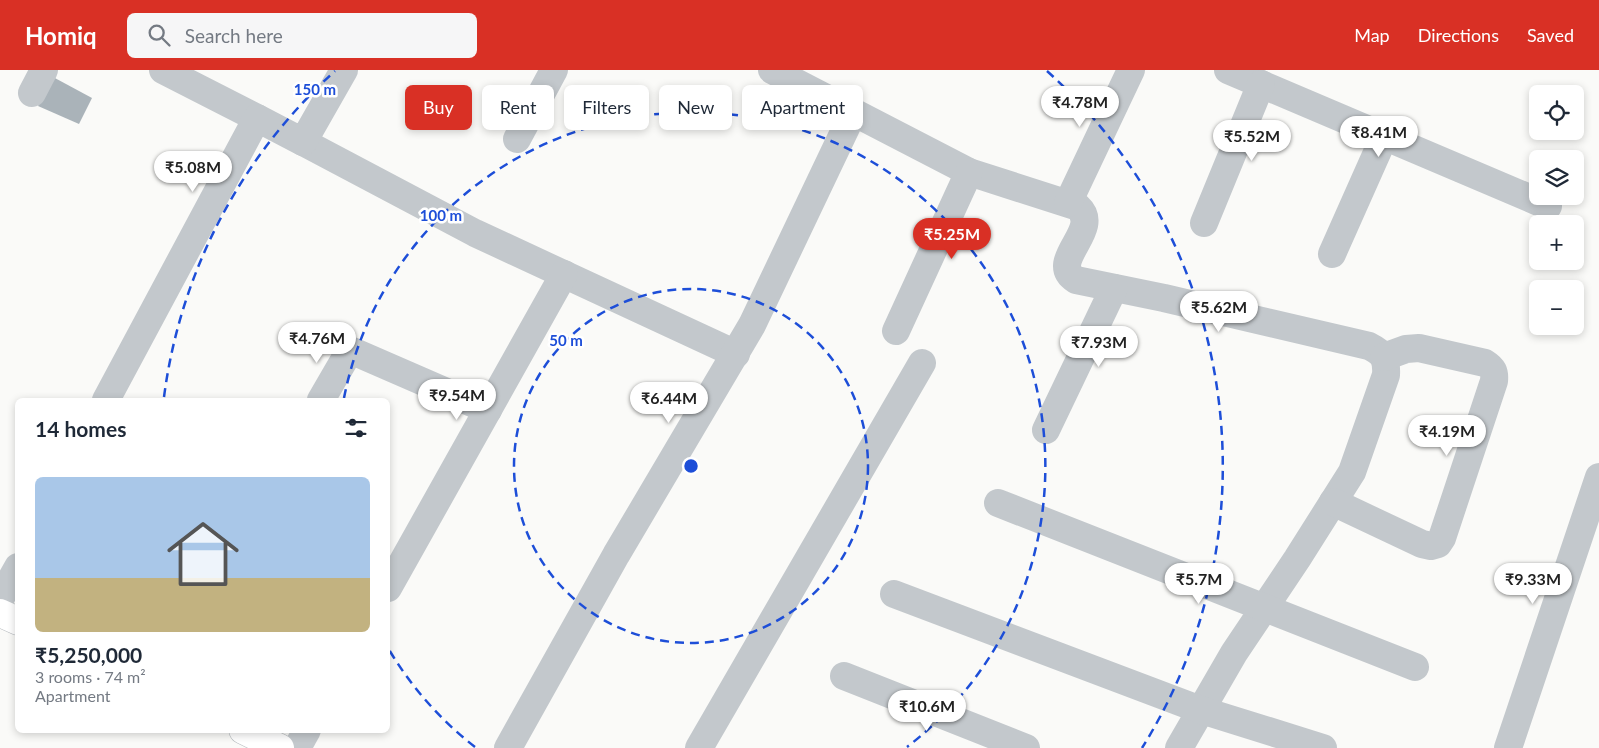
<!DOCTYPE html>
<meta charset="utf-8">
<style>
:root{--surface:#fff;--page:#f6f6f7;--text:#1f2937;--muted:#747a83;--line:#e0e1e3;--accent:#d93025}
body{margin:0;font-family:Lato,sans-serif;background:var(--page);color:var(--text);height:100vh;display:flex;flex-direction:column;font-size:19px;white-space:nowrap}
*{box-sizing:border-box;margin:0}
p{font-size:16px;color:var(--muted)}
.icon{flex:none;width:28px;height:28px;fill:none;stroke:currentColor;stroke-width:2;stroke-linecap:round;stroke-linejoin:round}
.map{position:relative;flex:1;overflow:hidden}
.sheet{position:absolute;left:15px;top:328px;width:375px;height:335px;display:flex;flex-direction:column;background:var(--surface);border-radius:8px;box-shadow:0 2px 8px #0003}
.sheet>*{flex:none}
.guide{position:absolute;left:405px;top:15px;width:475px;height:45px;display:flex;gap:10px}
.tools{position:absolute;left:1529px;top:15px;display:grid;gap:10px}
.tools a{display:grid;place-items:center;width:55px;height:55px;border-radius:8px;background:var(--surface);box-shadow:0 2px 8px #0003;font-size:25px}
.price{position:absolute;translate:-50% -42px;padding:0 11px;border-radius:18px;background:#fff;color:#222;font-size:16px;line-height:32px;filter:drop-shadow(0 1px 2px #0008)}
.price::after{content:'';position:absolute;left:50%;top:30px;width:15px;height:11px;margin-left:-8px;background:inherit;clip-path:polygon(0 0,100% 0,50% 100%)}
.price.active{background:var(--accent);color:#fff}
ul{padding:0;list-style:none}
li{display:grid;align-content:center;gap:10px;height:265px;padding:0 20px}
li+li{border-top:1px solid var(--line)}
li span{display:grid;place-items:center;height:155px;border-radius:8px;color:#555}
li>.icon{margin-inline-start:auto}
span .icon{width:90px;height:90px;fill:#fffc;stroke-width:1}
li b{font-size:21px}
h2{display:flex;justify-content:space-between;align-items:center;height:60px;padding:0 20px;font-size:21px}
.tag{padding:0 18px;border-radius:8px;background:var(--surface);box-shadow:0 2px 8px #0003;font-size:18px;line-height:45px}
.tag.active{background:var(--accent);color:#fff}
header{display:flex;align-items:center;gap:30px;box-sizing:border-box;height:70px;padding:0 25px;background:var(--accent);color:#fff}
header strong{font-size:24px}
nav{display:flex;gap:28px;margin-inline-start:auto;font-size:18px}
.search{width:350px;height:45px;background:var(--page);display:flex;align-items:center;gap:12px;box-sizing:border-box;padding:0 18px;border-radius:8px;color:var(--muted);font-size:19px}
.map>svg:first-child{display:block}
.building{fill:#aab3b9}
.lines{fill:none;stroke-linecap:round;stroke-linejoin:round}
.highway-casing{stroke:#b4b9bd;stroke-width:29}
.minor{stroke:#c3c8cc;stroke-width:28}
.highway{stroke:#fff;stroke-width:28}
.ring{fill:none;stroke:#1d4ed8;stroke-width:2.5;stroke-dasharray:9 6}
.centre{fill:#1d4ed8;stroke:#fff;stroke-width:2.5}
.ring-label{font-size:15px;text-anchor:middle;font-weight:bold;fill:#1d4ed8;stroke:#fff;stroke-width:5;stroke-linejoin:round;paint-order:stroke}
</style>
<header>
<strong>Homiq</strong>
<div class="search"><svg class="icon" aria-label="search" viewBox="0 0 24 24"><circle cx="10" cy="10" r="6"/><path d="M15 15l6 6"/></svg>Search here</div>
<nav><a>Map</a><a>Directions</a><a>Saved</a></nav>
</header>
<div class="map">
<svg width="1599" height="678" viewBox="0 0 1599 678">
<rect width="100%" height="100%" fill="#fafaf8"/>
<!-- building -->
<polygon class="building" points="53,7 92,28 79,54 38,36"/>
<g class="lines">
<!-- highway casing -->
<g class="highway-casing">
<g id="highway">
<polyline points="0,543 18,551"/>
<polyline points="243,660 280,678"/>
</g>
</g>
<!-- minor -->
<g class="minor">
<polyline points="163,0 257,48"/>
<path d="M772 0 969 102 1078 137C1103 160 1046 191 1076 210L1164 228 1369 276C1383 283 1387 288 1386 305L1352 402 1297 489 1234 583 1179 678"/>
<polyline points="1228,0 1548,136"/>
<polyline points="32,23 44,0"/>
<polyline points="517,69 554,0"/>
<polyline points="303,72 475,163 736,284"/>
<polyline points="1068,133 1131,0"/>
<polyline points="1204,153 1261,14"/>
<polyline points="1332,184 1384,67"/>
<polyline points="896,261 969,102"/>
<polyline points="106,330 257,48 303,72 344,0"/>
<polyline points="321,330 350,280 488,340"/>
<polyline points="1046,360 1114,218"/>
<path d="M1333 432 1422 474 1431 476 1438 474 1442 468 1494 311C1495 302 1493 298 1485 293L1419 278 1406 279 1384 287"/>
<polyline points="998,433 1415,597"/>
<polyline points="388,518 564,204"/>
<polyline points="894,524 1201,640 1323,678"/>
<polyline points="0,529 18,497"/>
<polyline points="844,606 1026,678"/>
<polyline points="297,678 307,660"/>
<polyline points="508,678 616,485 752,255 853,43"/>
<polyline points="699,678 922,293"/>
<polyline points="1508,678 1599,407"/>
</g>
<!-- highway -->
<use href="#highway" class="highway"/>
</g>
<!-- distance rings -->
<g class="ring">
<circle cx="691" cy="396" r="177"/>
<path d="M475 677A354 354 0 0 1 388 578M344 328A354 354 0 1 1 907 677"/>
<path d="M164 327A532 532 0 0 1 335 1M1047 1A532 532 0 0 1 1142 678"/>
</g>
<circle cx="691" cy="396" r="8" class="centre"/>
<g class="ring-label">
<text x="315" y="25">150 m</text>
<text x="441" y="151">100 m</text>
<text x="566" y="276">50 m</text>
</g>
</svg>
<div class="tools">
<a><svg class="icon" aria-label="locate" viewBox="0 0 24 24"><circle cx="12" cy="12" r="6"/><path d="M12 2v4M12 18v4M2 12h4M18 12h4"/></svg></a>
<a><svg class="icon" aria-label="layers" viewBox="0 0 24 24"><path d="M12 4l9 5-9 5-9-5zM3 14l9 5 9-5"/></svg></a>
<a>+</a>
<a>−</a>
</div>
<b class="price" style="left:1080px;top:58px">₹4.78M</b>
<b class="price" style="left:1379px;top:88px">₹8.41M</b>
<b class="price" style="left:1252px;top:92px">₹5.52M</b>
<b class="price" style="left:193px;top:123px">₹5.08M</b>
<b class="price active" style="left:952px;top:190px">₹5.25M</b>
<b class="price" style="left:1219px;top:263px">₹5.62M</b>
<b class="price" style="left:317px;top:294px">₹4.76M</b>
<b class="price" style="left:1099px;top:298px">₹7.93M</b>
<b class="price" style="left:457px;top:351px">₹9.54M</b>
<b class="price" style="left:669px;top:354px">₹6.44M</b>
<b class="price" style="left:1447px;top:387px">₹4.19M</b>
<b class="price" style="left:1199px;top:535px">₹5.7M</b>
<b class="price" style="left:1533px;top:535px">₹9.33M</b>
<b class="price" style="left:927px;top:662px">₹10.6M</b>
<div class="guide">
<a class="tag active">Buy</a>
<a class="tag">Rent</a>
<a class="tag">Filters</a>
<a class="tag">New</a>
<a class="tag">Apartment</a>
</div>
<section class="sheet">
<h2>14 homes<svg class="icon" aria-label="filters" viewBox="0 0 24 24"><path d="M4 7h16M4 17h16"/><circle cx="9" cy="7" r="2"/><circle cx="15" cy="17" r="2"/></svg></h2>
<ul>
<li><span style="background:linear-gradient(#a9c7e8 65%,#c2b280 0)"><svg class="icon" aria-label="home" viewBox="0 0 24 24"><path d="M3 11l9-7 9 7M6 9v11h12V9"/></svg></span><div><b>₹5,250,000</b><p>3 rooms · 74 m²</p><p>Apartment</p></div></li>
</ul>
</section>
</div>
